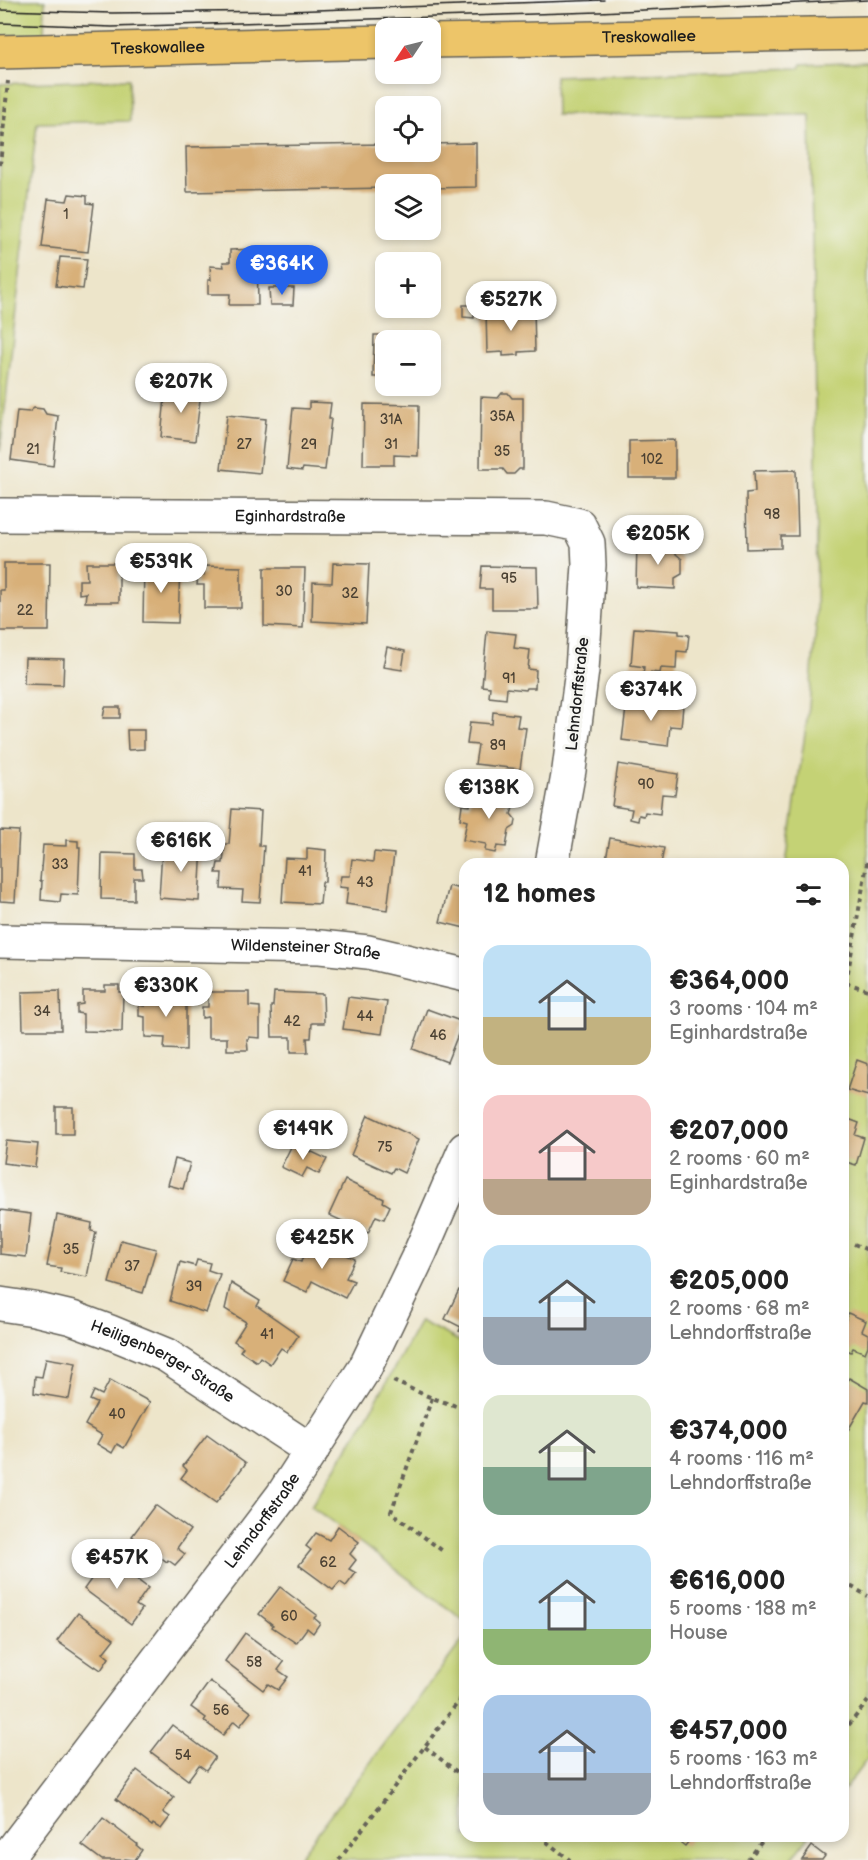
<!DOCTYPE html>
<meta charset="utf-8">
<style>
:root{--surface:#fff;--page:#f6f6f6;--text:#222;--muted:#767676;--accent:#2563eb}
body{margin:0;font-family:"Balsamiq Sans",sans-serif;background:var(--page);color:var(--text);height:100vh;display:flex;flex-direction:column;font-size:22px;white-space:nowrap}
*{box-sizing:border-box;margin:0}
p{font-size:20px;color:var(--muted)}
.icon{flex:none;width:33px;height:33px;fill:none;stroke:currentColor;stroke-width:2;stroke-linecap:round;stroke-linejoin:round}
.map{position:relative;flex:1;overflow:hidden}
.drawer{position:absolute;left:459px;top:858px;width:390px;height:984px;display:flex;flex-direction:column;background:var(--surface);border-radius:18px;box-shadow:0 3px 9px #0003}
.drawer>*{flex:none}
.needle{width:39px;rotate:235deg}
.tools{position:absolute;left:375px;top:18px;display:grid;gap:12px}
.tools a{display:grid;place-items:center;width:66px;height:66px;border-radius:12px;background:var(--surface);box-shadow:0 3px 9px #0003;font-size:30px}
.price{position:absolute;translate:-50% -51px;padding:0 14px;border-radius:21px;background:#fff;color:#222;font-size:20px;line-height:39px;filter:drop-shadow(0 2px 3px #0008)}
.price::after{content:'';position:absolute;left:50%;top:36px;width:18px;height:14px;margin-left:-9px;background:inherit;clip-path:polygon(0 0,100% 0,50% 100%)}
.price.current{background:var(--accent);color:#fff}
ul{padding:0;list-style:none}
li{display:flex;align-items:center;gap:18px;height:150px;padding:0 24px}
li span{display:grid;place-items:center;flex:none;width:168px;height:120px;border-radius:18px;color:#555}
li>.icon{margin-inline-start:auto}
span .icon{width:72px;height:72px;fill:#fffc;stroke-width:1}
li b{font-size:26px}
h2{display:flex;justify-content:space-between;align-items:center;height:72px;padding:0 24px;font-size:26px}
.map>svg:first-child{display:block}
.green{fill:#c4d274;stroke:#707748;stroke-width:1.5}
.building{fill:#d8b079}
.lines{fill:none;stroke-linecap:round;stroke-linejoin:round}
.minor-casing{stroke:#656259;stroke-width:36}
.major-casing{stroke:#656259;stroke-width:36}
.path{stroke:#656259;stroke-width:4;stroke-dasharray:4.5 4.5;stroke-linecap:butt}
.minor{stroke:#fff;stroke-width:33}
.major{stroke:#edc569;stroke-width:33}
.tram{stroke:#1c1c1c;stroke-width:1.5}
.labels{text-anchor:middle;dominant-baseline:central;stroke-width:6;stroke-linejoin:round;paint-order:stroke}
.number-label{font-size:14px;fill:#4b4133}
.street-label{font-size:16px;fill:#1c1c1c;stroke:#f6f6f2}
</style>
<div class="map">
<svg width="868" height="1860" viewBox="0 0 868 1860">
<rect width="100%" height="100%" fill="#f6f6f2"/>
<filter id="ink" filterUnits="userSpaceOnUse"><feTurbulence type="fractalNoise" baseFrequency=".0167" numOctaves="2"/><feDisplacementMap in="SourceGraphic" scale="12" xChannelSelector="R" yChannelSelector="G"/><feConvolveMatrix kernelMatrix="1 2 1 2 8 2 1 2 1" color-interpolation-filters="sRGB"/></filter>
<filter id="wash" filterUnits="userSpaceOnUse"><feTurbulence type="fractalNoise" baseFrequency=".008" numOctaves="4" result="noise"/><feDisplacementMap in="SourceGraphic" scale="24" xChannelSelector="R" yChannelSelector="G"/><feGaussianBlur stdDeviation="1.35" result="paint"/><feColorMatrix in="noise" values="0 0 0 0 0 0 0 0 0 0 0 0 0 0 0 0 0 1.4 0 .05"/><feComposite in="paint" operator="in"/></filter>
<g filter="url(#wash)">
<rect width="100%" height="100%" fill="#ede5ca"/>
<!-- green -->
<g class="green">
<polygon points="0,0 45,0 44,35 0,37"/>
<polygon points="868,61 868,1758 843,1791 843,864 786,864 809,706 816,626 817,521 810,115 556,115 555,76 800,68 802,64"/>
<polygon points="129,79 130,121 37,123 0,452 0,84"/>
<polygon points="420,1321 465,1344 465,1621 311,1506 368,1416"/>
<polygon points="465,1637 465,1836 809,1836 791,1860 297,1860"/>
</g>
<g id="blocks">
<!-- building -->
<g class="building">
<polygon points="476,143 476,187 430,188 430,184 386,184 386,188 187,192 186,147 386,144 386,152 430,152 430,144"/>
<polygon points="69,194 87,196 87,203 94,204 88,252 42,247 48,199 67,201"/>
<polygon points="257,249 258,305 229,305 230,294 208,294 208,280 211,280 210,266 224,267 223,262 230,262 230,250"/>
<polygon points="60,257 87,259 83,289 56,286"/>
<polygon points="269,288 294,288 293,305 270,305"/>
<polygon points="463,305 474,305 474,318 463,317"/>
<polygon points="534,309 535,351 519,352 519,355 503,356 503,352 487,353 486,311"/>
<polygon points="374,335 412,335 412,340 386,340 386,377 373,377"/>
<polygon points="189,387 197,388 201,392 195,441 161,437 166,388 184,391"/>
<polygon points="502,393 508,393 512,398 523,398 523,469 519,469 514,474 507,474 503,469 480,469 481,397 498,398"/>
<polygon points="309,402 331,403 329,419 331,419 325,470 303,468 302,471 287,469 293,408 309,409"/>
<polygon points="364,404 419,405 418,456 394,455 394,465 363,465"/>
<polygon points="34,408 43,409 46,414 58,416 53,466 11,460 17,411 29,412"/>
<polygon points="227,415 266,419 260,473 221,469"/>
<polygon points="675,440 675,478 629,478 629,441"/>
<polygon points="796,470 798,536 781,536 781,548 747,549 746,493 755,492 754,471"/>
<polygon points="637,542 676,544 676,554 682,559 682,574 675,578 675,589 636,587"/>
<polygon points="4,563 50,563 49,631 0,631 0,590 4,590"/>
<polygon points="86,563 119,563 119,602 85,602 86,593 79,594 79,580 87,580"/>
<polygon points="333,563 369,564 366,624 312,621 313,582 332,583"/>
<polygon points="144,565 180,565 178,623 143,622"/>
<polygon points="204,566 241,567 241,608 204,608 204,585 197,585 198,575 204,575"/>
<polygon points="482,566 537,567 538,609 492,609 492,589 480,589"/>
<polygon points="264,568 305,568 303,628 264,626"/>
<polygon points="634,628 679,631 679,634 689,635 687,652 677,651 676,669 661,668 660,673 651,672 651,676 643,676 644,667 631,665"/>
<polygon points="487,631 516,634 514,648 530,650 528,669 536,670 535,688 527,688 526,690 507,688 506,699 489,697 490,687 482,686"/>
<polygon points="387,647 405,651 402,670 383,667"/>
<polygon points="25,658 64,659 63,685 24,684"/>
<polygon points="627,700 683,706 681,727 670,726 668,746 622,740"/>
<polygon points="105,707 120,707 120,718 103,718"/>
<polygon points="493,712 519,715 517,727 526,728 520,769 475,764 478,745 467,744 470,722 492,724"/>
<polygon points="127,730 144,730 144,749 128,750"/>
<polygon points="618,764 678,774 675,795 662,794 660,814 645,812 644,816 639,815 638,821 630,819 632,809 612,806"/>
<polygon points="488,785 508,789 505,807 513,808 511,814 516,820 515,826 509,830 506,847 497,846 495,853 485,851 486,844 463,840 467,821 460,819 462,805 470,806 471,799 485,801"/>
<polygon points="232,809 261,811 259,846 264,846 260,902 242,901 243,890 221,889 222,873 216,873 218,863 223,863 225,844 229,844"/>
<polygon points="0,830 19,831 15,902 0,901"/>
<polygon points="610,838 664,848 661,864 605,864"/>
<polygon points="66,840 78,841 78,847 80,847 78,895 61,894 60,902 41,900 42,881 40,881 43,845 66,846"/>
<polygon points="183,843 202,845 199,901 159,898 162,850 182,852"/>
<polygon points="307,848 326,850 325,882 322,882 320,904 282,902 285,858 307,859"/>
<polygon points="374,852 394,854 387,910 346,904 348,888 339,887 341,876 350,876 352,859 373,862"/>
<polygon points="102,853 135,854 135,869 142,869 143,878 134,878 134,900 101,899"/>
<polygon points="464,873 465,873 465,928 440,922 449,886 460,889"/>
<polygon points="105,985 119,985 119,992 123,992 122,1032 83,1031 83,1014 77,1013 77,1005 83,1004 83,991 105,991"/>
<polygon points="60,991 61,1030 23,1030 22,992"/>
<polygon points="146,992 186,993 186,1050 164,1049 165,1038 145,1037 145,1017 139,1016 139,1005 145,1006"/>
<polygon points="208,992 249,992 249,1006 260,1007 260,1038 249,1037 249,1039 247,1039 248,1050 227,1050 227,1038 208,1038 208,1017 202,1018 202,1007 208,1007"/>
<polygon points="274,992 323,994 324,1023 312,1023 311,1038 307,1038 308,1052 291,1052 291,1037 272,1037 271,1006 273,1006"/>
<polygon points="348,997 387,1002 382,1034 343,1029"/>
<polygon points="427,1009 463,1022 447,1062 413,1049"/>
<polygon points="857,1060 868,1064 868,1096 847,1090"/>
<rect x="56" y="1107" width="17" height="27"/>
<polygon points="368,1115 419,1139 404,1173 394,1168 391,1173 351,1155"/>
<polygon points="843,1117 859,1123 855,1135 864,1138 856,1165 843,1161"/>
<polygon points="6,1141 38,1144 35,1167 3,1163"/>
<polygon points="293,1143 327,1159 319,1174 307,1168 302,1177 281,1167"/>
<polygon points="175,1159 190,1163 183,1189 168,1185"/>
<polygon points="345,1180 384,1199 383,1202 390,1206 384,1219 376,1216 368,1233 329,1215"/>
<polygon points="0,1210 31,1214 26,1257 0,1254"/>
<polygon points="57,1215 92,1223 91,1231 96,1232 87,1277 60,1272 61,1268 47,1266"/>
<polygon points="121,1240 156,1249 143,1293 109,1283"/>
<polygon points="317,1240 355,1259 346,1278 354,1281 345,1298 312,1281 307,1292 283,1281 293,1259 301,1262 303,1256 308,1258"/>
<polygon points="197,1260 210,1263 208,1270 220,1274 206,1313 170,1301 180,1262 195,1266"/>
<polygon points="231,1283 260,1301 257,1306 293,1331 293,1332 298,1336 287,1352 281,1348 270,1364 260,1357 257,1362 240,1351 243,1347 234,1341 246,1322 225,1309"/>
<polygon points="459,1290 465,1293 465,1333 459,1331 461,1327 445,1319"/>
<polygon points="848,1313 866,1321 862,1331 868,1334 868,1346 865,1353 853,1348 851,1352 843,1348 843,1326"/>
<polygon points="46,1358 76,1363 69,1399 34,1393 35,1376 42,1377"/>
<polygon points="849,1378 868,1389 868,1402 865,1401 843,1439 843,1388"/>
<polygon points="110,1380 150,1402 124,1448 117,1444 112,1453 97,1444 102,1435 85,1425 97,1403 90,1400 94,1391 102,1395"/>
<polygon points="207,1435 246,1463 216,1503 181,1478 187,1470 183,1466"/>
<polygon points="155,1505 190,1530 177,1548 185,1554 175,1565 168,1560 167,1562 132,1536"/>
<polygon points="338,1526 359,1542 350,1554 356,1560 349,1569 356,1573 346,1586 340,1582 333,1590 299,1565 311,1550 306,1546 316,1533 329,1540"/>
<polygon points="107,1557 148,1588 136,1605 142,1609 131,1624 84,1589"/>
<polygon points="280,1587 317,1615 314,1618 320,1623 313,1633 307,1628 296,1643 272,1627 273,1625 259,1614"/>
<polygon points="78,1613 114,1639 103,1653 109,1658 101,1670 95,1666 94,1667 57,1641"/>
<polygon points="245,1633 284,1662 278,1670 288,1677 278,1690 268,1684 263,1690 225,1661"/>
<polygon points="210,1681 251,1712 240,1726 234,1721 223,1735 204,1721 206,1718 191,1707"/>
<polygon points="172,1725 215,1757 206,1770 199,1765 188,1780 151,1752"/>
<polygon points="137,1770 174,1798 163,1812 170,1817 161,1829 153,1824 152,1826 116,1799"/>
<polygon points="103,1818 137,1844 136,1845 142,1850 135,1860 125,1859 124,1860 102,1860 82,1845"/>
<polygon points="672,1836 693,1836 685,1846"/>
<polygon points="812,1846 825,1856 822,1860 802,1860"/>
</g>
</g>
</g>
<g filter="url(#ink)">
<use href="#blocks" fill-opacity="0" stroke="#656259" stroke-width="1.5"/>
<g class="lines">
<!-- minor casing -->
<g class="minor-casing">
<g id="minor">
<path id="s1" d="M0 515 546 518 579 525 588 543 589 565 582 670 569 770 552 864"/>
<path id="s2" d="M0 941 320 947 368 952 465 975"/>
<path id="s3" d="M0 1304 34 1309 72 1318 110 1332 166 1355 312 1451"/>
<path id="s4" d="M5 1860 282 1496 365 1368 420 1253 465 1149"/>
</g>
</g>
<!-- major casing -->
<g class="major-casing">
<g id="major">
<path id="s5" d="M430 41 868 33"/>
<path id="s6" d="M0 52 386 42"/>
</g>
</g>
<!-- path -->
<g class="path">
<polyline points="0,165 8,81"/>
<polyline points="846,983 868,990"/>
<polyline points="843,990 846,983 868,858"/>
<polyline points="854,1244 868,1250"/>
<polyline points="393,1381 432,1398 465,1409"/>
<polyline points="432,1398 391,1512 444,1552"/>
<polyline points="843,1582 868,1596"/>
<polyline points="843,1732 868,1701"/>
<polyline points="425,1747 465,1778"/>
<polyline points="539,1836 570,1860"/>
<polyline points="339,1860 465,1693"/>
<polyline points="748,1860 766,1836"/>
</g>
<!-- minor -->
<use href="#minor" class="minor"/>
<!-- major -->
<use href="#major" class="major"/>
<!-- tram -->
<g class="tram">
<polyline points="0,10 112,13 288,11 604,0"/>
<polyline points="0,23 112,27 599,12 868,0"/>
</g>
</g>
</g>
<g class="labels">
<!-- number labels -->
<g class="number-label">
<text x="66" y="214">1</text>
<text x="502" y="416">35A</text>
<text x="391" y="419">31A</text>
<text x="244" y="444">27</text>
<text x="309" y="444">29</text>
<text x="391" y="444">31</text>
<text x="33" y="449">21</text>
<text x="502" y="451">35</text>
<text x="652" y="459">102</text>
<text x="772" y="514">98</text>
<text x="509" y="578">95</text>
<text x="284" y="591">30</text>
<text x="350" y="593">32</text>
<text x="25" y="610">22</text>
<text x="509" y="678">91</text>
<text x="498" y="745">89</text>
<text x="646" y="784">90</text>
<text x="60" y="864">33</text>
<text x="305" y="871">41</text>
<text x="365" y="882">43</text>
<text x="42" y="1011">34</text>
<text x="365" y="1016">44</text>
<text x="292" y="1021">42</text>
<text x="438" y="1035">46</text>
<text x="385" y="1147">75</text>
<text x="71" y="1249">35</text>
<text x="132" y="1266">37</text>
<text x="194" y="1286">39</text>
<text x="267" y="1334">41</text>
<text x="117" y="1414">40</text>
<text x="328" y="1562">62</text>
<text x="289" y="1616">60</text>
<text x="254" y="1662">58</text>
<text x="221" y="1710">56</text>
<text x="183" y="1755">54</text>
</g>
<!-- street labels -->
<g class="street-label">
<text stroke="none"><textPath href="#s5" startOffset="219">Treskowallee</textPath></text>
<text stroke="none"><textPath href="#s6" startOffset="158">Treskowallee</textPath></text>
<text stroke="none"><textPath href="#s1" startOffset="290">Eginhardstraße</textPath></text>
<text transform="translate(578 694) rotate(-84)">Lehndorffstraße</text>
<text stroke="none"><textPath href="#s2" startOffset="306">Wildensteiner Straße</textPath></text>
<text stroke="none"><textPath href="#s3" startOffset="174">Heiligenberger Straße</textPath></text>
<text stroke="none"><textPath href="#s4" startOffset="426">Lehndorffstraße</textPath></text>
</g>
</g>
</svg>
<div class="tools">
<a><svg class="needle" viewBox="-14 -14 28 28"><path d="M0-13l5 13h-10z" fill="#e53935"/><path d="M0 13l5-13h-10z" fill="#767676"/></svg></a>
<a><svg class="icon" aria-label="locate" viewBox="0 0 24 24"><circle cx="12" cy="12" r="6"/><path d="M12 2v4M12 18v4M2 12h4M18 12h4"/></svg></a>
<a><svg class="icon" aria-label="layers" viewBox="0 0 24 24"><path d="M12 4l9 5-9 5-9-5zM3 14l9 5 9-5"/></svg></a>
<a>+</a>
<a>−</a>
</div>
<b class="price current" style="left:282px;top:296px">€364K</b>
<b class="price" style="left:511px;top:332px">€527K</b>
<b class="price" style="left:181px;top:414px">€207K</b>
<b class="price" style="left:658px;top:566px">€205K</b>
<b class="price" style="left:161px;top:594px">€539K</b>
<b class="price" style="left:651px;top:722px">€374K</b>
<b class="price" style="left:489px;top:820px">€138K</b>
<b class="price" style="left:181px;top:873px">€616K</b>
<b class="price" style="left:166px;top:1018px">€330K</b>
<b class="price" style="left:303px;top:1161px">€149K</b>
<b class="price" style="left:322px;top:1270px">€425K</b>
<b class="price" style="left:117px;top:1590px">€457K</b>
<section class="drawer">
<h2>12 homes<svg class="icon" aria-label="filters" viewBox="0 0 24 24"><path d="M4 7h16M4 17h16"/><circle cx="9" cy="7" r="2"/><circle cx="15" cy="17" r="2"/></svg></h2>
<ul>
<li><span style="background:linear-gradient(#bfe0f5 60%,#c2b280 0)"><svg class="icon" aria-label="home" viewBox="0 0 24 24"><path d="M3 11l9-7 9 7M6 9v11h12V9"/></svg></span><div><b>€364,000</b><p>3 rooms · 104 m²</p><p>Eginhardstraße</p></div></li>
<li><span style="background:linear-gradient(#f6c9c9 70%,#b9a48a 0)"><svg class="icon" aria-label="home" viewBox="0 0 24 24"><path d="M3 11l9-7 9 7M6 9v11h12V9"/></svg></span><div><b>€207,000</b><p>2 rooms · 60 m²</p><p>Eginhardstraße</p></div></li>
<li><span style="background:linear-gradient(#bfe0f5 60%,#9aa5b1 0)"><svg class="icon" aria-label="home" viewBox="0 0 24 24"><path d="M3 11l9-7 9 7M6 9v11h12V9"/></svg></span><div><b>€205,000</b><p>2 rooms · 68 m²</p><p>Lehndorffstraße</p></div></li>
<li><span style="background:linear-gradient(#dfe7d0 60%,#7fa58c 0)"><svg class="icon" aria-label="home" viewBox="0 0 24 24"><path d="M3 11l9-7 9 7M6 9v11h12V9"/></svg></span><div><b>€374,000</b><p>4 rooms · 116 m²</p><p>Lehndorffstraße</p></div></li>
<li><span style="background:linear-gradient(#bfe0f5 70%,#8fb573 0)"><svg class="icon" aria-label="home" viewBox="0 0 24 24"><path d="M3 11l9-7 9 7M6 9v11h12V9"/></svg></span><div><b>€616,000</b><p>5 rooms · 188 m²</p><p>House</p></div></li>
<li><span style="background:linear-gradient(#a9c7e8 65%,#9aa5b1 0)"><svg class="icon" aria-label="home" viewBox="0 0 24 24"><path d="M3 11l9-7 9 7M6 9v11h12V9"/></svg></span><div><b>€457,000</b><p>5 rooms · 163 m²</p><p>Lehndorffstraße</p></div></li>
</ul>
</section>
</div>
